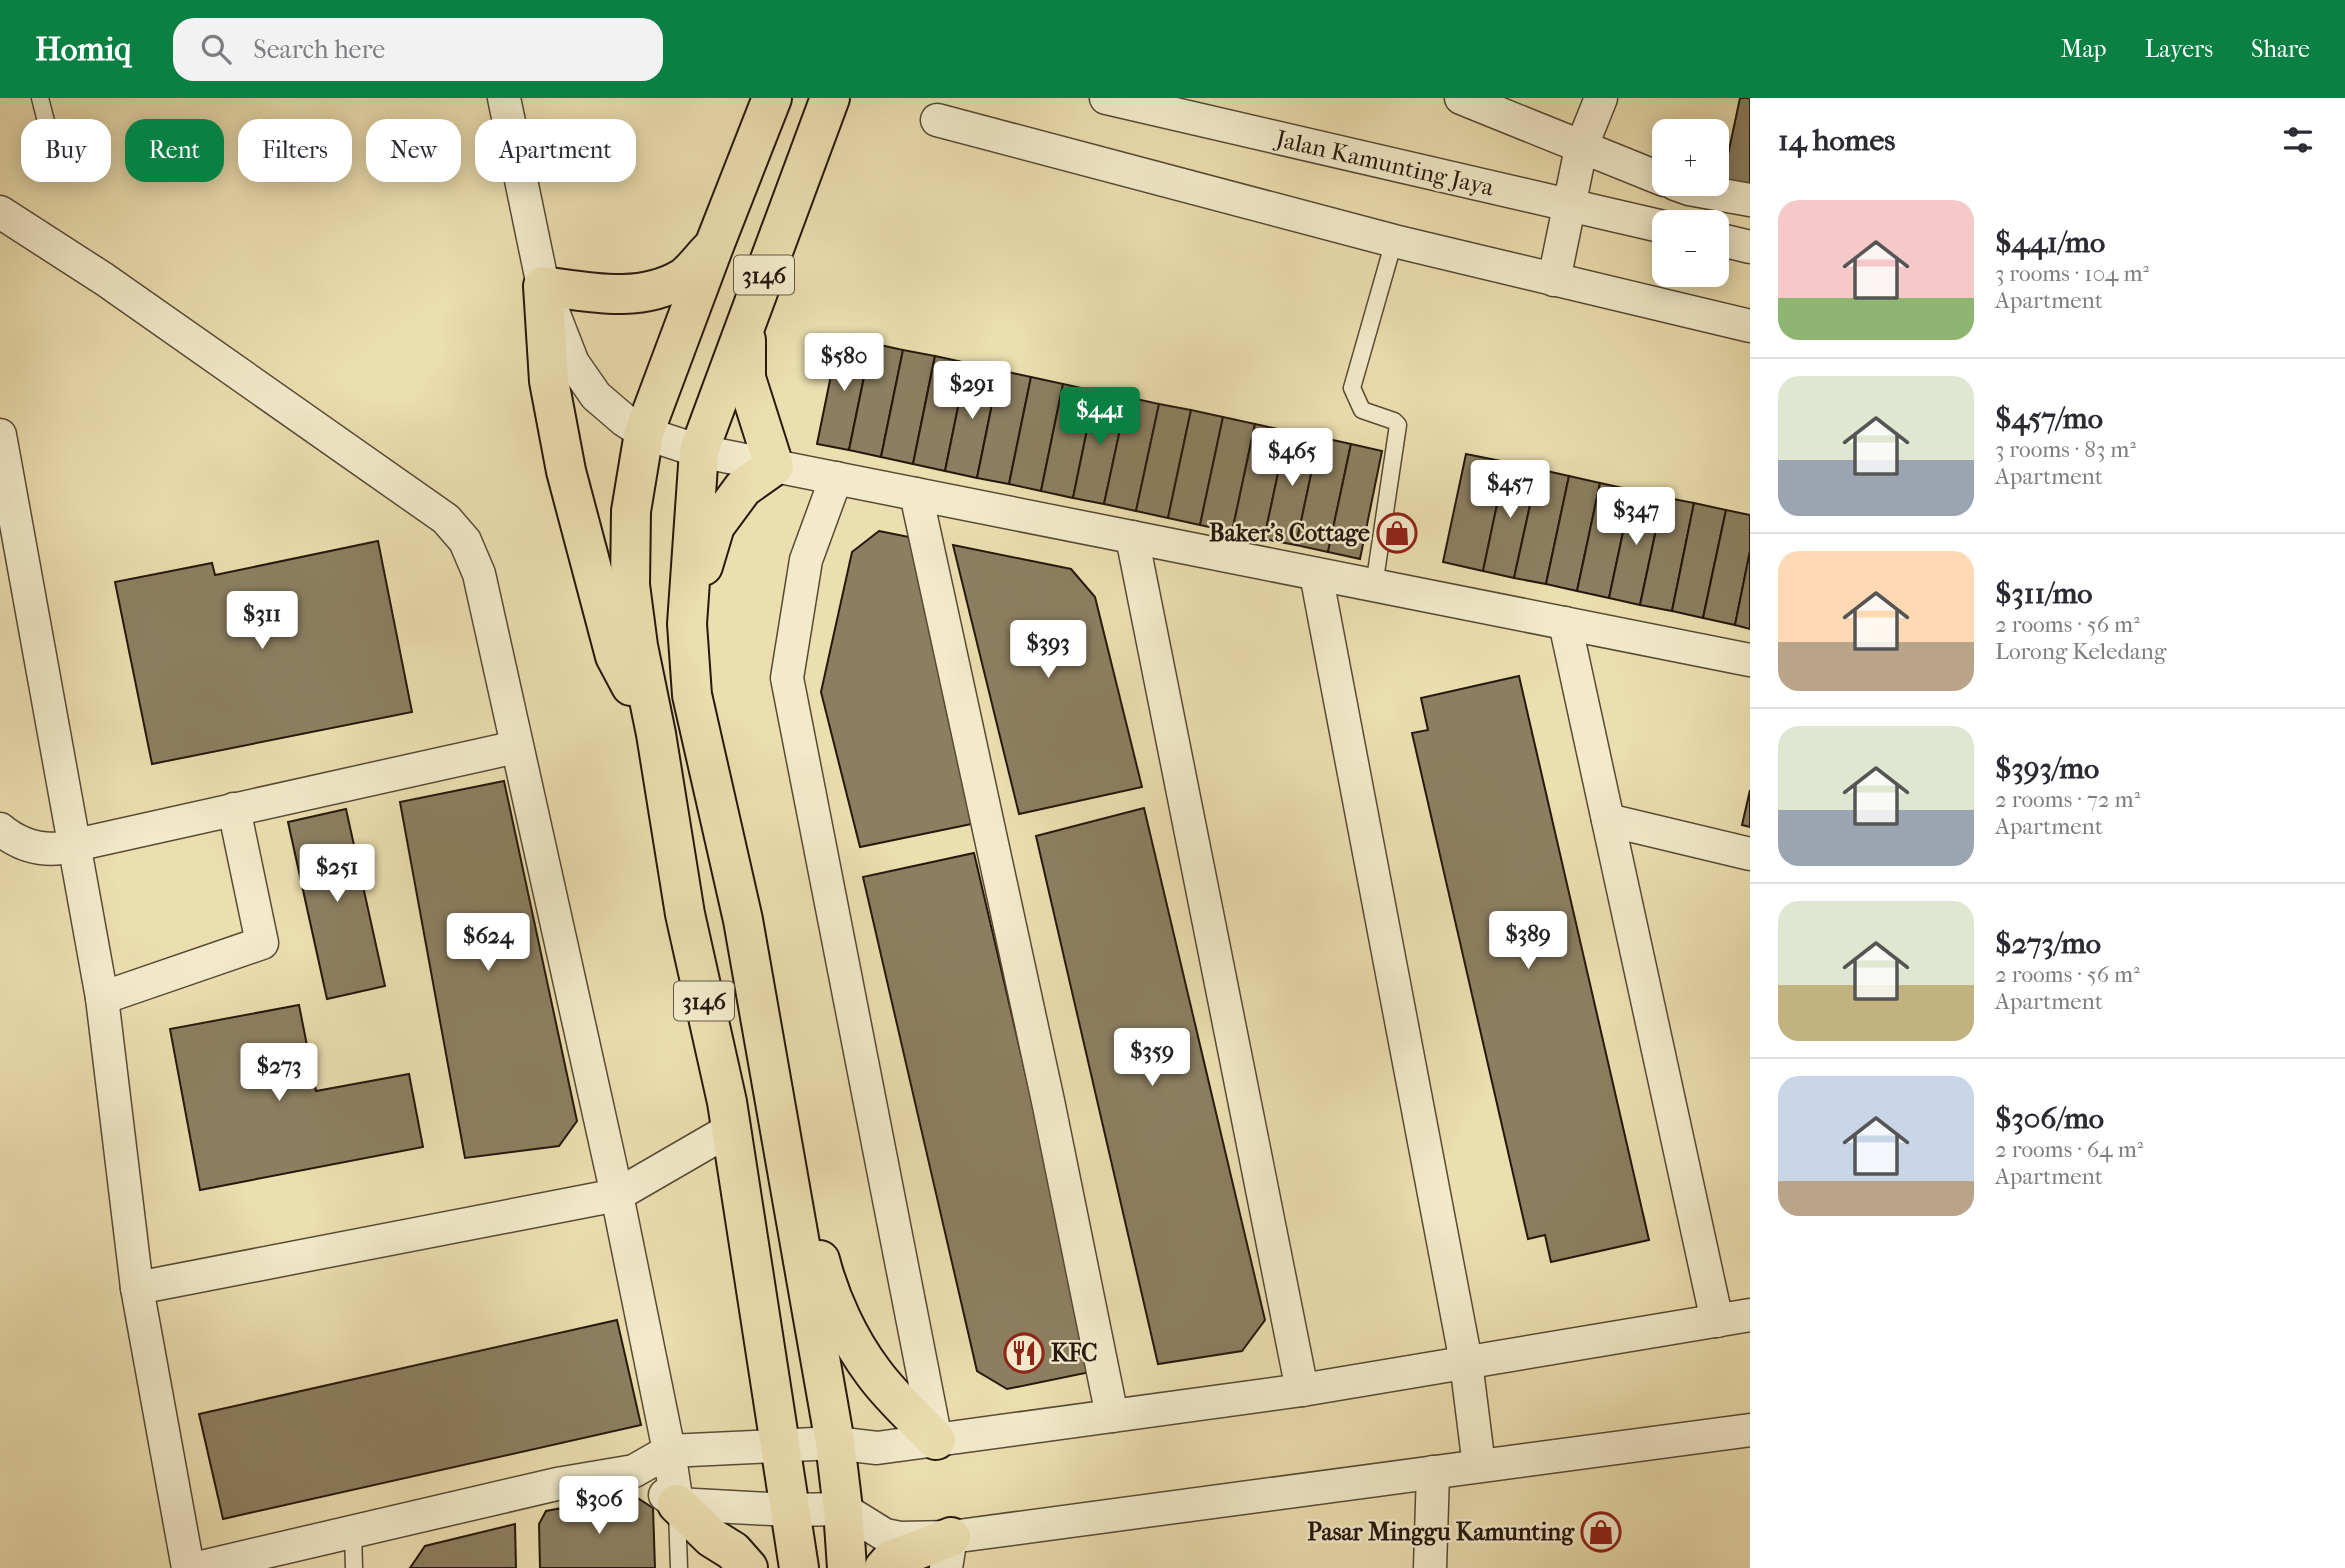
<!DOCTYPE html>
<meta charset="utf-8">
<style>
:root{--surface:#fff;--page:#f2f2f3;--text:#2b2b33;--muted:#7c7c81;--line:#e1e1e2;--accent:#0b8043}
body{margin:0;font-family:"IM FELL French Canon",serif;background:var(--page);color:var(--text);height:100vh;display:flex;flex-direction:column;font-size:26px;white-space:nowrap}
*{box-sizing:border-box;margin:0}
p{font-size:23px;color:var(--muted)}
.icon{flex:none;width:38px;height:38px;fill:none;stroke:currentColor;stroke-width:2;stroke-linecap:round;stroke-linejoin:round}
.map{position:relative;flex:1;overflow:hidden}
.details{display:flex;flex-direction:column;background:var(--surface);width:595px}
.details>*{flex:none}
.guide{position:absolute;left:21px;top:21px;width:665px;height:63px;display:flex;gap:14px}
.fabs{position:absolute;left:1652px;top:21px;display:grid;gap:14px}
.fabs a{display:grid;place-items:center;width:77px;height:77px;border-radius:14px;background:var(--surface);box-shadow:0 4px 18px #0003;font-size:35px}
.price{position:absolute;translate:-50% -60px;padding:0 16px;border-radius:7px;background:#fff;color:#222;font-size:23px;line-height:46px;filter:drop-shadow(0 2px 4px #0008)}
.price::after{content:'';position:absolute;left:50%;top:42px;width:21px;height:16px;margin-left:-10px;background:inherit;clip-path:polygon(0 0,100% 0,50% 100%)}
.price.current{background:var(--accent);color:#fff}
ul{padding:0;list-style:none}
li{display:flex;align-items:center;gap:21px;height:175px;padding:0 28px}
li+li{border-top:2px solid var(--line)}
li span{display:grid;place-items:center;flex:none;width:196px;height:140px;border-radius:21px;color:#555}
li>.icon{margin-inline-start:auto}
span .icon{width:84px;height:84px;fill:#fffc;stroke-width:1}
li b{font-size:30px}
h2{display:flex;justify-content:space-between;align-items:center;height:84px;padding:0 28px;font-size:30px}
.chip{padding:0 24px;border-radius:21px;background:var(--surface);box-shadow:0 4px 18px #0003;font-size:24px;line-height:63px}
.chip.current{background:var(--accent);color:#fff}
header{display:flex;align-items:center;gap:42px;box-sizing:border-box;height:98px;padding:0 35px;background:var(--accent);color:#fff}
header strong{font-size:33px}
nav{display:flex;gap:38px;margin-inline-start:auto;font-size:24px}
.search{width:490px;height:63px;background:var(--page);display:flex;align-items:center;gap:18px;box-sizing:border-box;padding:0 24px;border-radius:21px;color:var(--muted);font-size:26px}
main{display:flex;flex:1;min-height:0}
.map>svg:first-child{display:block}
.building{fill:#8c7f61;stroke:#26180d;stroke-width:2}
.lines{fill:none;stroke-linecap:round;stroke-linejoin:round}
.service-casing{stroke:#574a36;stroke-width:19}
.minor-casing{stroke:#574a36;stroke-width:35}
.primary-casing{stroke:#26180d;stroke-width:42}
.service{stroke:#f2eacb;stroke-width:16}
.minor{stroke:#f2eacb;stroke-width:32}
.primary{stroke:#ebdeaf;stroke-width:38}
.labels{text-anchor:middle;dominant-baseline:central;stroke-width:5;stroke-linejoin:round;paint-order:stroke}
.shield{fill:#f2eacb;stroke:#635746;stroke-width:2}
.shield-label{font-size:23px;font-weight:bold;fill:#26180d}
.street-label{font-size:24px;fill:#26180d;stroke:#f2eacb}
.poi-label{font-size:24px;font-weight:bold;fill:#26180d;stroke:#f2eacb;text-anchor:end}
</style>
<header>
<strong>Homiq</strong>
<div class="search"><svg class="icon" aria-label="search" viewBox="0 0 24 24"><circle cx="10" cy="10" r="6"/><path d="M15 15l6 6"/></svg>Search here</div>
<nav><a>Map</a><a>Layers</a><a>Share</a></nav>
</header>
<main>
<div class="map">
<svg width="1750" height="1470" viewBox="0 0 1750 1470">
<rect width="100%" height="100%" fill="#ebdeaf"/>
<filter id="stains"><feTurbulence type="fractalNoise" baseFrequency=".00286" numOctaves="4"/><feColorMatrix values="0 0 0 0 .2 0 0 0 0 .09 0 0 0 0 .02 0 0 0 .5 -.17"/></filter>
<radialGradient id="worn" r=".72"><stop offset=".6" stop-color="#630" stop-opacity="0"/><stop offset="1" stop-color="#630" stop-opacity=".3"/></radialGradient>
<!-- building -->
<g class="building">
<polygon points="1740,0 1750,0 1750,90 1722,85"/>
<polygon points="839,238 871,245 849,352 817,346"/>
<polygon points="871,245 903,252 881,359 849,352"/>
<polygon points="903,252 935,258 913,366 881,359"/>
<polygon points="935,258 967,265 945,373 913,366"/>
<polygon points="967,265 999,272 977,380 945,373"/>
<polygon points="999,272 1031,279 1009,386 977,380"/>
<polygon points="1031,279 1063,286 1041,393 1009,386"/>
<polygon points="1063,286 1095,293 1073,400 1041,393"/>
<polygon points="1095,293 1127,299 1104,406 1073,400"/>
<polygon points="1127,299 1159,306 1136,413 1104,406"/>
<polygon points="1159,306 1191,312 1168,420 1136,413"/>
<polygon points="1191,312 1223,319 1200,427 1168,420"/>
<polygon points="1223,319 1255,326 1232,434 1200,427"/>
<polygon points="1255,326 1287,333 1264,441 1232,434"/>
<polygon points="1287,333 1319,339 1296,447 1264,441"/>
<polygon points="1319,339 1351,346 1328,454 1296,447"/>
<polygon points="1351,346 1382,353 1360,461 1328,454"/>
<polygon points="1466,356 1506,364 1483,473 1443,464"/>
<polygon points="1506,364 1538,371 1514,480 1483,473"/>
<polygon points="1538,371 1569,378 1546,486 1514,480"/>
<polygon points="1569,378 1600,385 1577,493 1546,486"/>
<polygon points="1600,385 1632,392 1609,500 1577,493"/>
<polygon points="1632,392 1663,399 1640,507 1609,500"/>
<polygon points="1663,399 1694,405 1672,513 1640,507"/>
<polygon points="1694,405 1726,412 1703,520 1672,513"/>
<polygon points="1726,412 1750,417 1750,453 1735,527 1703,520"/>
<polygon points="879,433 919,441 986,723 860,749 821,594 852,454"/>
<polygon points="378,443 412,614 152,666 115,484 212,465 215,477"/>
<polygon points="953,447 1071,471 1095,499 1142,689 1019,716"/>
<polygon points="1750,453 1750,531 1735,527"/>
<polygon points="1519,578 1649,1142 1551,1164 1545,1137 1528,1141 1412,635 1428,632 1421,600"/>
<polygon points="504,683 577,1023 559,1048 465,1060 400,704"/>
<polygon points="1750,692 1750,729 1742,727"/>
<polygon points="1144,710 1265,1222 1242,1253 1158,1266 1036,738"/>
<polygon points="346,711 385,888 327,901 288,724"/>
<polygon points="974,755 1095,1273 1007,1291 977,1273 863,779"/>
<polygon points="299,907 316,993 409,976 423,1049 200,1092 170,931"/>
<polygon points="617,1222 641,1327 223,1421 199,1316"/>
<polygon points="633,1397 653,1410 655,1470 540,1470 539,1426 546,1413"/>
<polygon points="515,1426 516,1470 410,1470 425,1448"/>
</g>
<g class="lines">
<!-- service casing -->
<g class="service-casing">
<g id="service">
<polyline points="40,0 49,35"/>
<polyline points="1374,488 1398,327 1394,323 1362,312 1352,290 1394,143"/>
<polyline points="677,1413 679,1470"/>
<polyline points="353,1433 354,1470"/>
</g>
</g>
<!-- minor casing -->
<g class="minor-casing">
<g id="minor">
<polyline points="504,0 543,188 573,265 596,298 624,322 644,335 699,353 1750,562"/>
<polyline points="1106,0 1664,129"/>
<polyline points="1461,0 1664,82"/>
<polyline points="937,22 1394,143 1750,228"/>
<polyline points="1675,86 1689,91 1750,102"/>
<polyline points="0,114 104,181 446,421 465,443 479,476 617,1097 669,1353 677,1406"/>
<polyline points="1717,141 1750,149"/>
<polyline points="1554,182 1581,50 1601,0"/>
<polyline points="0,337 102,900 137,1190 188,1470"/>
<polyline points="836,380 806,462 787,580 936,1342"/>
<polyline points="916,396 1048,1003 1112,1318"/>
<polyline points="1132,439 1302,1292"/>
<polyline points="1316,476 1466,1264 1479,1368"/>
<polyline points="1565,525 1717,1223"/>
<polyline points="1608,722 1750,756"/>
<path d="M0 731C18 746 39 753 62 750L516 649"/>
<polyline points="102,900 262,845 234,711"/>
<polyline points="137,1190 617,1097 731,1031"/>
<polyline points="665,1397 677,1406 789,1412 843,1411 885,1437 900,1440 951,1439 1750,1332"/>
<polyline points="197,1470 557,1386 634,1373 669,1353 835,1345 877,1350 1302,1292 1750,1217"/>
<polyline points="946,1470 951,1439"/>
<polyline points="1430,1470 1433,1374"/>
</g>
</g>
<!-- primary casing -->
<g class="primary-casing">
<g id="primary">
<polyline points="772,0 714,148 644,335 631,413 630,487 638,548 656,636 685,816 727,1004 799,1470"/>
<polyline points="830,0 699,353 687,526 692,597 743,822 835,1345 843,1411 847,1470"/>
<polyline points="703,468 715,428 743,390 774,368 746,280 746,242"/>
<path d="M631 588 615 558 566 373 549 283 543 188C589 194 640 206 683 180 693 173 701 161 710 152"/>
<path d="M820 1162C830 1201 849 1242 873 1274 891 1299 915 1320 936 1342"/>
<polyline points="677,1406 712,1440 733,1453 748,1470"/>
<polyline points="884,1470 891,1462 951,1439"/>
</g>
</g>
<!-- service -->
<use href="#service" class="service"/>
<!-- minor -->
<use href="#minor" class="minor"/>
<!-- primary -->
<use href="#primary" class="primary"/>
</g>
<!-- icons -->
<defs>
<g id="shop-ring" transform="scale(2.0125)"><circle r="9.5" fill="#f2eacb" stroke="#8f2418" stroke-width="1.5"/><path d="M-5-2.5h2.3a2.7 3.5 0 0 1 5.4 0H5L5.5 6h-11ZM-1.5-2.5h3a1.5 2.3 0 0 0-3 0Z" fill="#8f2418"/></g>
<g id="restaurant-ring" transform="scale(2.0125)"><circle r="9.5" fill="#f2eacb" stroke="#8f2418" stroke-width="1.5"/><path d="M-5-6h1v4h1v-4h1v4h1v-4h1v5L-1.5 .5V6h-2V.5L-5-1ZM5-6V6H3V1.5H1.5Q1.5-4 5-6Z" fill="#8f2418"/></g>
</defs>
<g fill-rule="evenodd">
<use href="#shop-ring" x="1397" y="435"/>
<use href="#restaurant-ring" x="1024" y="1255"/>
<use href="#shop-ring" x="1601" y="1434"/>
</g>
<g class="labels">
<!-- shield labels -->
<g class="shield">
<rect x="734" y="157.5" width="60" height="39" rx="5"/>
<rect x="674" y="883.5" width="60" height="39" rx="5"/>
</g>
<g class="shield-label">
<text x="764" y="177">3146</text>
<text x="704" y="903">3146</text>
</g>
<!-- street labels -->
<g class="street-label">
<text transform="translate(1385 65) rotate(13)">Jalan Kamunting Jaya</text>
</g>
<!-- poi labels -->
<g class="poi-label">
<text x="1370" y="435">Baker's Cottage</text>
<text x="1051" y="1255" text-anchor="start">KFC</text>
<text x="1574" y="1434">Pasar Minggu Kamunting</text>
</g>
</g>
<rect width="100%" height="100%" filter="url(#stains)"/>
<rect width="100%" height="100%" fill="url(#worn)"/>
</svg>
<div class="fabs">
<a>+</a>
<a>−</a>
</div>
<b class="price" style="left:844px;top:295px">$580</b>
<b class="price" style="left:972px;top:323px">$291</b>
<b class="price current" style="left:1100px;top:349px">$441</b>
<b class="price" style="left:1292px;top:390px">$465</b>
<b class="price" style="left:1510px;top:422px">$457</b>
<b class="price" style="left:1636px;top:449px">$347</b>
<b class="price" style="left:262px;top:553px">$311</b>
<b class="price" style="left:1048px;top:582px">$393</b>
<b class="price" style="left:337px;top:806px">$251</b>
<b class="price" style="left:1528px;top:873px">$389</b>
<b class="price" style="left:488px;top:875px">$624</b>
<b class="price" style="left:1152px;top:990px">$359</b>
<b class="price" style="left:279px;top:1005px">$273</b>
<b class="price" style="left:599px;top:1438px">$306</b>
<div class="guide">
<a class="chip">Buy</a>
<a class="chip current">Rent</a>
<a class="chip">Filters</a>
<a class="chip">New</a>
<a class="chip">Apartment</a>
</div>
</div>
<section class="details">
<h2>14 homes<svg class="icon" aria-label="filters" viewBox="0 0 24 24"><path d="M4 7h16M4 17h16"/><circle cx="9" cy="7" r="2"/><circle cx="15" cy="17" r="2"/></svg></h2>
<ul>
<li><span style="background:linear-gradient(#f6c9c9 70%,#8fb573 0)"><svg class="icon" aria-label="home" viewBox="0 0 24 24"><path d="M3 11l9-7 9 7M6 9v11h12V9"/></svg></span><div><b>$441/mo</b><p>3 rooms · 104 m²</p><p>Apartment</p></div></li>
<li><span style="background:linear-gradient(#dfe7d0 60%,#9aa5b1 0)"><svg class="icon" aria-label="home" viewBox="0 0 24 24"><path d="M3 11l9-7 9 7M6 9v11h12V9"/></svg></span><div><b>$457/mo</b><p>3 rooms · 83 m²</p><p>Apartment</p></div></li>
<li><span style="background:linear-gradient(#ffd9b3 65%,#b9a48a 0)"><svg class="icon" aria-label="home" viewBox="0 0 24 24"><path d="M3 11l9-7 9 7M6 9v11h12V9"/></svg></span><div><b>$311/mo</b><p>2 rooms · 56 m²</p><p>Lorong Keledang</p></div></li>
<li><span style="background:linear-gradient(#dfe7d0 60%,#9aa5b1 0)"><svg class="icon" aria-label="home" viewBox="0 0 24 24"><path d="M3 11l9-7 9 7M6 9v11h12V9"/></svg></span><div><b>$393/mo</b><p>2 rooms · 72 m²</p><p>Apartment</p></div></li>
<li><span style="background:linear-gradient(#dfe7d0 60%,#c2b280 0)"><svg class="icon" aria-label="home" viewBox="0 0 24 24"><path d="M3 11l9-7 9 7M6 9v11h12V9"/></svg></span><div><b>$273/mo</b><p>2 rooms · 56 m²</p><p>Apartment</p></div></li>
<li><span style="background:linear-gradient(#c9d6e8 75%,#b9a48a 0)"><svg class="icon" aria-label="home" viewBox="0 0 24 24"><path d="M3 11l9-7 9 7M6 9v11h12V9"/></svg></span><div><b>$306/mo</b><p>2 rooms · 64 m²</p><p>Apartment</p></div></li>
</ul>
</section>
</main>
